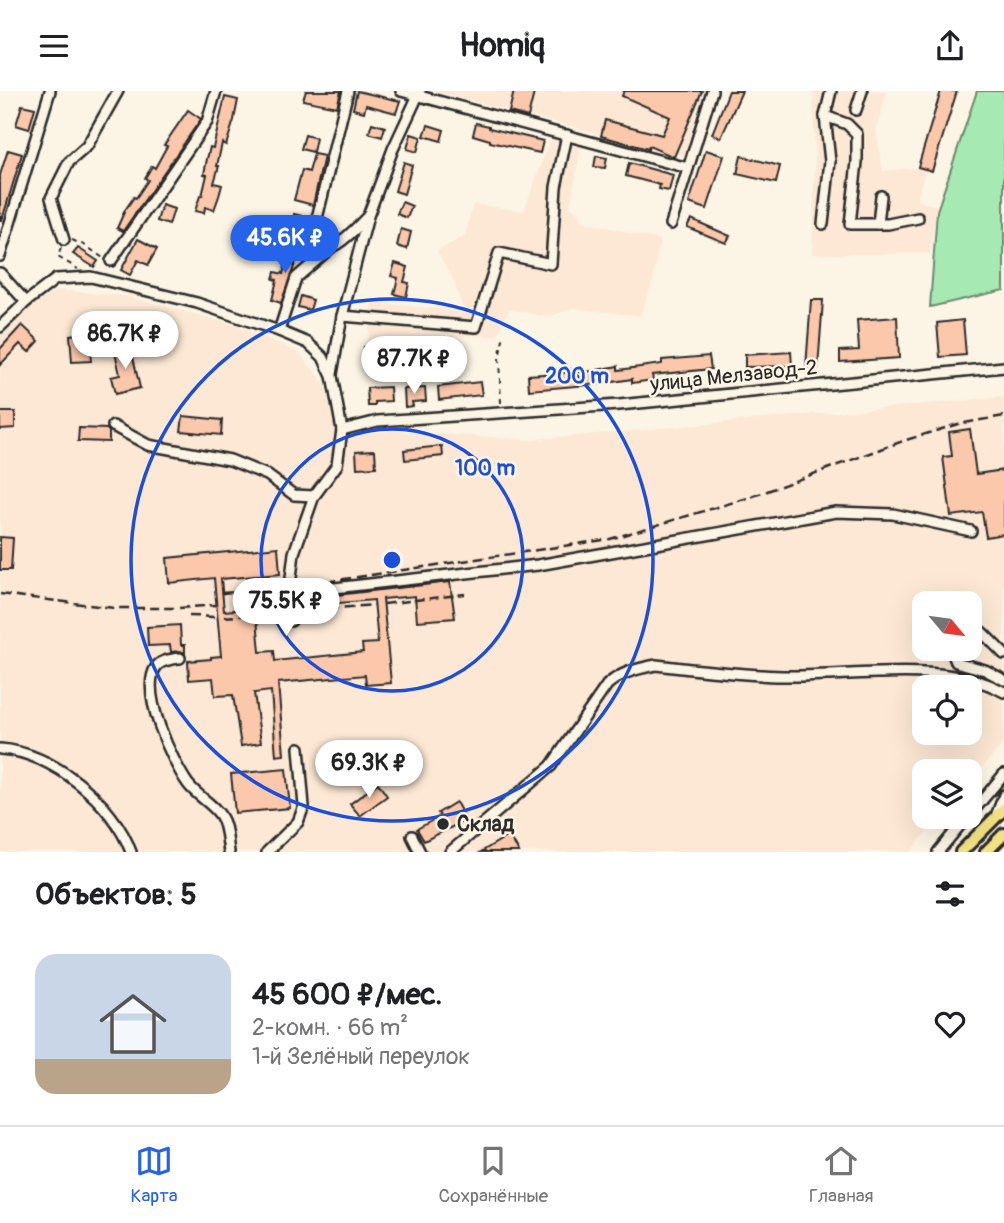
<!DOCTYPE html>
<html lang="ru">
<meta charset="utf-8">
<style>
:root{--surface:#fff;--page:#f6f6f6;--text:#202124;--muted:#757577;--line:#e0e0e0;--accent:#2563eb}
body{margin:0;font-family:Pangolin,sans-serif;background:var(--page);color:var(--text);height:100vh;display:flex;flex-direction:column;font-size:26px;white-space:nowrap}
*{box-sizing:border-box;margin:0}
p{font-size:23px;color:var(--muted)}
.icon{flex:none;width:38px;height:38px;fill:none;stroke:currentColor;stroke-width:2;stroke-linecap:round;stroke-linejoin:round}
.map{position:relative;height:761px;overflow:hidden}
.drawer{display:flex;flex-direction:column;background:var(--surface);flex:1}
.drawer>*{flex:none}
.needle{width:46px;rotate:119deg}
.controls{position:absolute;left:912px;top:500px;display:grid;gap:14px}
.controls a{display:grid;place-items:center;width:70px;height:70px;border-radius:14px;background:var(--surface);box-shadow:0 7px 28px #0002;font-size:35px}
.price{position:absolute;translate:-50% -60px;padding:0 16px;border-radius:24px;background:#fff;color:#222;font-size:23px;line-height:46px;filter:drop-shadow(0 2px 4px #0008)}
.price::after{content:'';position:absolute;left:50%;top:42px;width:21px;height:16px;margin-left:-10px;background:inherit;clip-path:polygon(0 0,100% 0,50% 100%)}
.price.active{background:var(--accent);color:#fff}
ul{padding:0;list-style:none}
li{display:flex;align-items:center;gap:21px;height:175px;padding:0 35px}
li span{display:grid;place-items:center;flex:none;width:196px;height:140px;border-radius:21px;color:#555}
li>.icon{margin-inline-start:auto}
span .icon{width:84px;height:84px;fill:#fffc;stroke-width:1}
li b{font-size:30px}
h2{display:flex;justify-content:space-between;align-items:center;height:84px;padding:0 35px;font-size:30px}
header{display:flex;justify-content:space-between;align-items:center;height:91px;padding:0 35px;background:var(--surface);font-size:32px;font-weight:700}
.tab-bar{display:flex;justify-content:space-around;align-items:center;height:98px;border-top:2px solid var(--line);background:var(--surface);font-size:19px;color:var(--muted)}
.tab-bar a{display:grid;justify-items:center;gap:4px}
.tab-bar .active{color:var(--accent)}
.map>svg:first-child{display:block}
.built{fill:#fce8d4;fill-rule:evenodd}
.green{fill:#a7e9b2;stroke:#698a6e;stroke-width:2}
.building{fill:#fcc8ac;stroke:#2b2b2b;stroke-width:2}
.lines{fill:none;stroke-linecap:round;stroke-linejoin:round}
.minor-casing{stroke:#2b2b2b;stroke-width:14}
.major-casing{stroke:#2b2b2b;stroke-width:16}
.path{stroke:#2b2b2b;stroke-width:2;stroke-dasharray:5 5;stroke-linecap:butt}
.minor{stroke:#fcf5e5;stroke-width:9}
.major{stroke:#f4e382;stroke-width:10}
.rail{stroke:#2b2b2b;stroke-width:2.5;stroke-dasharray:10 5;stroke-linecap:butt}
.ring{fill:none;stroke:#1d4ed8;stroke-width:3.5}
.poi-dot{fill:#2b2b2b;stroke:#fcf5e5;stroke-width:2.5}
.labels{text-anchor:middle;dominant-baseline:central;stroke-width:5;stroke-linejoin:round;paint-order:stroke}
.street-label{font-size:21px;fill:#2b2b2b;stroke:#fcf5e5}
.poi-label{font-size:21px;font-weight:bold;fill:#2b2b2b;stroke:#fcf5e5;text-anchor:start}
.centre{fill:#1d4ed8;stroke:#fcf5e5;stroke-width:3.5}
.ring-label{font-size:21px;text-anchor:middle;font-weight:bold;fill:#1d4ed8;stroke:#fcf5e5;stroke-width:5;stroke-linejoin:round;paint-order:stroke}
</style>
<header><svg class="icon" aria-label="menu" viewBox="0 0 24 24"><path d="M4 6h16M4 12h16M4 18h16"/></svg>Homiq<svg class="icon" aria-label="share" viewBox="0 0 24 24"><path d="M12 15V3M7 8l5-5 5 5M5 13v7h14v-7"/></svg></header>
<div class="map">
<svg width="1004" height="761" viewBox="0 0 1004 761">
<rect width="100%" height="100%" fill="#fcf5e5"/>
<filter id="ink" filterUnits="userSpaceOnUse"><feTurbulence type="fractalNoise" baseFrequency=".0143" numOctaves="2"/><feDisplacementMap in="SourceGraphic" scale="14" xChannelSelector="R" yChannelSelector="G"/><feConvolveMatrix kernelMatrix="1 2 1 2 8 2 1 2 1" color-interpolation-filters="sRGB"/></filter>
<g filter="url(#ink)">
<!-- built -->
<g class="built">
<polygon points="433,0 703,0 684,65"/>
<polygon points="813,0 887,0 876,40 883,80 926,76 917,110 937,115 930,163 812,163 815,73"/>
<polygon points="551,47 581,56 570,116 580,123 581,130 660,149 653,190 640,225 573,217 548,226 509,218 497,245 453,245 447,261 368,250 372,212 464,220 452,186 437,160 465,145 473,113 524,120"/>
<path d="M57 199 128 205 235 234 299 261 325 294 337 344 394 340 528 349 1004 306V651L970 691V681H924V726H940L910 761H0V242L21 221ZM924 513H970V558H924ZM924 597H970V642H924Z"/>
</g>
<!-- green -->
<polygon class="green" points="977,0 1004,0 1004,199 930,216 937,120"/>
<!-- building -->
<g class="building">
<polygon points="306,0 341,0 337,16 303,9"/>
<polygon points="357,0 400,10 396,22 366,14 364,21 353,18"/>
<polygon points="514,0 534,2 528,26 509,21"/>
<polygon points="624,0 702,0 674,66 649,55 648,58 601,45 605,29 662,44 670,26 622,5"/>
<polygon points="729,0 742,0 721,47 712,43"/>
<polygon points="941,0 957,0 932,80 918,76"/>
<polygon points="225,6 238,9 234,29 226,54 222,52 217,75 219,75 214,92 222,94 219,105 214,119 205,116 204,122 195,120 200,105 202,105 207,84 204,83 207,68 210,56 213,57"/>
<polygon points="22,14 35,17 29,38 16,34"/>
<polygon points="188,19 201,28 123,140 117,137 125,119 134,106 136,107 148,89 145,87 152,75 155,77 167,55 164,54"/>
<polygon points="372,32 385,36 382,46 369,42"/>
<polygon points="476,32 489,35 489,37 543,50 540,62 490,51 490,49 473,44"/>
<polygon points="428,34 444,39 441,50 424,45"/>
<polygon points="411,43 421,46 417,61 407,58"/>
<polygon points="305,44 316,47 313,61 301,58"/>
<polygon points="8,59 22,63 2,129 0,129 0,84"/>
<polygon points="706,59 724,65 707,118 689,112"/>
<polygon points="314,63 324,65 313,114 294,109 302,79 309,81"/>
<polygon points="596,65 607,67 605,77 594,76"/>
<polygon points="741,65 780,75 776,92 737,83"/>
<polygon points="404,71 412,74 404,103 395,100"/>
<polygon points="629,72 673,84 669,100 659,98 660,94 626,85"/>
<polygon points="402,111 412,115 407,127 397,123"/>
<polygon points="162,114 174,118 169,134 157,130"/>
<polygon points="294,123 303,125 303,146 294,144"/>
<polygon points="691,128 730,145 726,152 687,136"/>
<polygon points="401,138 411,141 407,158 397,155"/>
<polygon points="138,148 157,158 148,174 138,169 130,184 121,179"/>
<polygon points="290,155 300,159 281,212 272,209 277,189 273,188 275,181 283,183"/>
<polygon points="78,157 98,170 94,176 73,163"/>
<polygon points="395,172 408,176 404,191 409,192 406,206 394,203 398,187 391,185"/>
<polygon points="301,205 313,209 310,219 298,216"/>
<polygon points="811,209 823,209 818,277 806,276"/>
<polygon points="897,226 899,267 840,271 840,260 859,259 857,229"/>
<polygon points="963,229 966,264 940,266 937,232"/>
<polygon points="22,234 39,250 29,261 20,253 0,274 0,258"/>
<polygon points="88,242 91,270 72,271 70,244"/>
<polygon points="130,253 140,297 115,303 111,286 120,284 114,256"/>
<polygon points="364,256 392,258 391,270 363,269"/>
<polygon points="791,261 792,275 745,276 745,264"/>
<polygon points="709,265 711,278 652,284 653,289 632,292 632,288 600,293 529,299 528,284 592,280 618,275 618,279 662,273 662,269"/>
<polygon points="480,291 482,304 439,309 438,296"/>
<polygon points="390,296 391,310 375,311 375,315 368,315 367,297"/>
<polygon points="425,297 426,310 412,311 413,315 405,316 404,298"/>
<polygon points="0,321 15,321 15,337 0,338"/>
<polygon points="183,325 222,329 221,344 181,340"/>
<polygon points="79,337 107,338 109,341 109,351 78,350"/>
<polygon points="970,338 976,383 1004,379 1004,443 986,446 982,421 951,425 943,366 952,365 949,341"/>
<polygon points="442,355 443,365 405,369 404,359"/>
<polygon points="375,359 376,376 357,377 356,360"/>
<polygon points="0,446 13,447 11,479 0,479"/>
<polygon points="278,456 280,483 221,488 224,520 256,517 260,561 274,560 275,570 363,561 362,553 378,552 374,509 303,515 302,508 450,491 455,527 417,530 415,505 383,508 391,592 366,594 365,584 278,592 284,664 276,665 271,600 254,602 261,652 241,655 233,604 215,605 213,587 189,589 188,570 211,568 211,566 221,565 214,487 169,492 167,467"/>
<polygon points="180,534 181,554 185,554 185,562 180,560 171,561 170,554 148,555 147,536"/>
<polygon points="980,549 983,552 970,567 961,558 970,558 971,550"/>
<polygon points="286,678 290,717 235,722 231,683"/>
<polygon points="378,692 387,705 360,725 350,713"/>
<polygon points="456,711 466,729 424,750 417,738 440,725 438,722"/>
<polygon points="509,744 519,761 481,761"/>
</g>
<g class="lines">
<!-- minor casing -->
<g class="minor-casing">
<g id="minor">
<path d="M348 0 310 156C331 167 353 140 367 126"/>
<polyline points="401,0 688,77"/>
<polyline points="856,19 862,0"/>
<polyline points="825,25 847,33 857,43 857,71 850,133 888,133 918,127"/>
<polyline points="671,133 712,0"/>
<polyline points="823,133 830,70 825,25 831,0"/>
<polyline points="878,133 881,105"/>
<polyline points="64,149 51,107 69,71 87,55 118,0"/>
<polyline points="0,165 50,0"/>
<polyline points="111,170 207,31 216,0"/>
<polyline points="0,182 26,211"/>
<polyline points="342,225 476,236 499,162 551,173 556,96 567,44"/>
<polyline points="0,236 26,211 56,188 91,186 197,212 279,240 308,252 323,266 332,285 342,339 337,374 314,405 294,462 290,495 291,530"/>
<polyline points="279,240 296,187 333,155"/>
<polyline points="332,283 342,225 368,125 393,58 420,0"/>
<polyline points="113,335 148,354 230,369 267,384 294,404 314,405"/>
<polyline points="342,339 378,330 619,314 1004,276"/>
<polyline points="290,502 538,474 836,421 893,423 971,440"/>
<polyline points="970,543 982,541 1004,563"/>
<polyline points="951,558 956,571 985,579 1004,589"/>
<path d="M180 567C172 568 161 569 156 576 139 601 173 672 188 693 197 705 212 712 220 724 227 734 227 749 229 761"/>
<path d="M0 658C52 661 114 712 131 761"/>
<polyline points="970,724 1004,683"/>
<polyline points="996,725 1004,704"/>
<polyline points="412,745 420,761"/>
<polyline points="267,761 298,731 304,715 299,657"/>
<path d="M450 761 551 675 607 594C621 581 637 578 656 574 698 579 741 584 783 585 848 587 947 568 1004 601"/>
<polyline points="938,761 967,726"/>
</g>
</g>
<!-- major casing -->
<g class="major-casing">
<g id="major">
<polyline points="961,761 1004,718"/>
<polyline points="986,761 1004,743"/>
</g>
</g>
<!-- path -->
<g class="path">
<polyline points="72,149 86,155 103,167"/>
<polyline points="61,157 58,166 78,178"/>
<polyline points="501,312 499,267 504,244"/>
</g>
<!-- minor -->
<use href="#minor" class="minor"/>
<!-- major -->
<use href="#major" class="major"/>
<!-- rail -->
<g class="rail">
<polyline points="222,502 284,497 610,448 751,406 903,350 958,333 1004,325"/>
<polyline points="0,503 114,517 179,517 216,514"/>
<polyline points="384,513 465,503"/>
<polyline points="189,525 217,526"/>
<polyline points="224,526 374,514"/>
</g>
</g>
</g>
<!-- distance rings -->
<g class="ring">
<circle cx="392" cy="469" r="131"/>
<circle cx="392" cy="469" r="261"/>
</g>
<!-- markers -->
<circle class="poi-dot" cx="443" cy="733" r="7"/>
<g class="labels">
<!-- street labels -->
<g class="street-label">
<text transform="translate(734 285) rotate(-6)">улица Мелзавод-2</text>
</g>
<!-- poi labels -->
<g class="poi-label">
<text x="457" y="733">Склад</text>
</g>
</g>
<circle cx="392" cy="469" r="10" class="centre"/>
<g class="ring-label">
<text x="577" y="292">200 m</text>
<text x="485" y="384">100 m</text>
</g>
</svg>
<div class="controls">
<a><svg class="needle" viewBox="-14 -14 28 28"><path d="M0-13l5 13h-10z" fill="#e53935"/><path d="M0 13l5-13h-10z" fill="#757577"/></svg></a>
<a><svg class="icon" aria-label="locate" viewBox="0 0 24 24"><circle cx="12" cy="12" r="6"/><path d="M12 2v4M12 18v4M2 12h4M18 12h4"/></svg></a>
<a><svg class="icon" aria-label="layers" viewBox="0 0 24 24"><path d="M12 4l9 5-9 5-9-5zM3 14l9 5 9-5"/></svg></a>
</div>
<b class="price active" style="left:285px;top:184px">45.6K ₽</b>
<b class="price" style="left:125px;top:280px">86.7K ₽</b>
<b class="price" style="left:414px;top:305px">87.7K ₽</b>
<b class="price" style="left:286px;top:547px">75.5K ₽</b>
<b class="price" style="left:369px;top:709px">69.3K ₽</b>
</div>
<section class="drawer">
<h2>Объектов: 5<svg class="icon" aria-label="filters" viewBox="0 0 24 24"><path d="M4 7h16M4 17h16"/><circle cx="9" cy="7" r="2"/><circle cx="15" cy="17" r="2"/></svg></h2>
<ul>
<li><span style="background:linear-gradient(#c9d6e8 75%,#b9a48a 0)"><svg class="icon" aria-label="home" viewBox="0 0 24 24"><path d="M3 11l9-7 9 7M6 9v11h12V9"/></svg></span><div><b>45 600 ₽/мес.</b><p>2-комн. · 66 m²</p><p>1-й Зелёный переулок</p></div><svg class="icon" aria-label="heart" viewBox="0 0 24 24"><path d="M12 20l-8-8c-3-5 5-10 8-4 3-6 11-1 8 4z"/></svg></li>
</ul>
</section>
<nav class="tab-bar">
<a class="active"><svg class="icon" aria-label="map" viewBox="0 0 24 24"><path d="M3 6l6-2 6 2 6-2v14l-6 2-6-2-6 2zM9 4v14M15 6v14"/></svg>Карта</a>
<a><svg class="icon" aria-label="saved" viewBox="0 0 24 24"><path d="M7 4h10v16l-5-4-5 4z"/></svg>Сохранённые</a>
<a><svg class="icon" aria-label="home" viewBox="0 0 24 24"><path d="M3 11l9-7 9 7M6 9v11h12V9"/></svg>Главная</a>
</nav>
